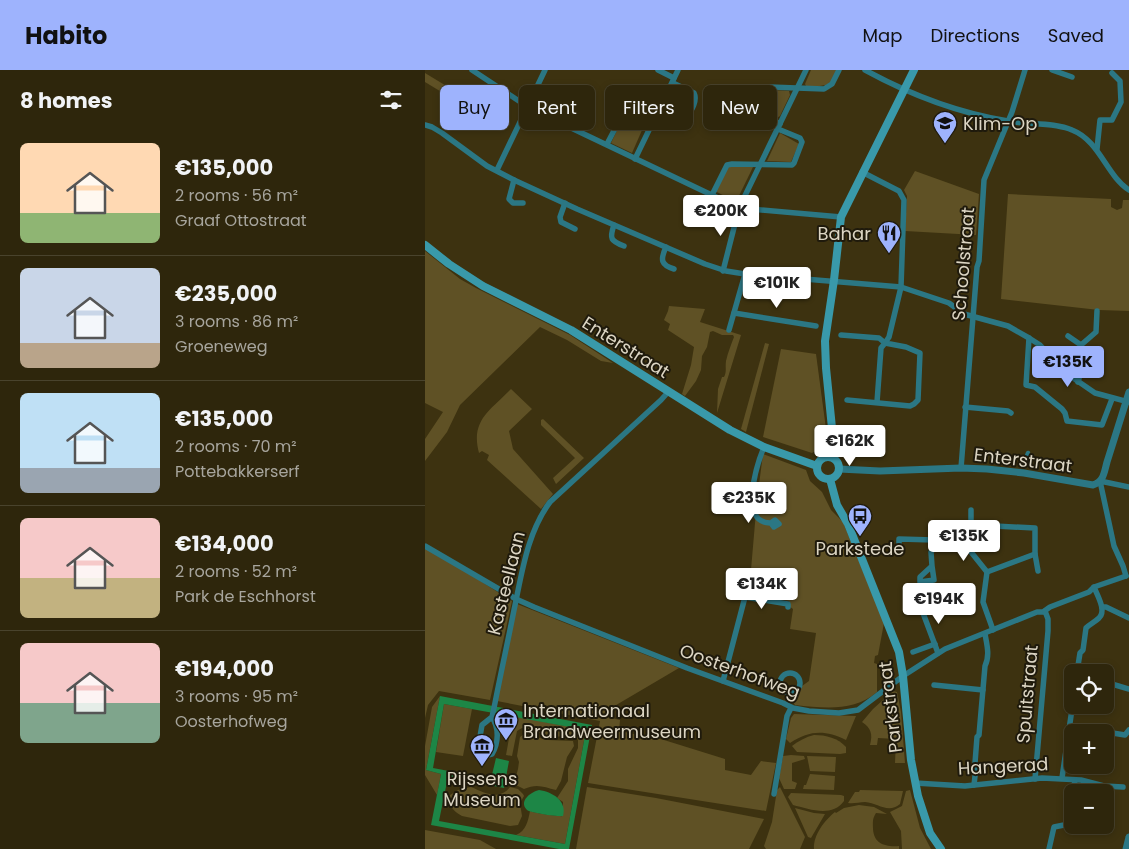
<!DOCTYPE html>
<meta charset="utf-8">
<style>
:root{--surface:#2e260c;--page:#362e15;--text:#f1f3f6;--muted:#a7a59d;--line:#49432d;--accent:#9eb3fd}
body{margin:0;font-family:Poppins,sans-serif;background:var(--page);color:var(--text);height:100vh;display:flex;flex-direction:column;font-size:19px;white-space:nowrap}
*{box-sizing:border-box;margin:0}
p{font-size:16px;color:var(--muted)}
.icon{flex:none;width:28px;height:28px;fill:none;stroke:currentColor;stroke-width:2;stroke-linecap:round;stroke-linejoin:round}
.map{position:relative;flex:1;overflow:hidden}
.side{display:flex;flex-direction:column;background:var(--surface);width:425px}
.side>*{flex:none}
.top-card{position:absolute;left:15px;top:15px;width:475px;height:45px;display:flex;gap:10px}
.controls{position:absolute;left:639px;top:594px;display:grid;gap:10px}
.controls a{display:grid;place-items:center;width:50px;height:50px;border-radius:8px;background:var(--surface);box-shadow:0 2px 8px #0003,0 0 0 1px var(--line);font-size:25px}
.price{position:absolute;translate:-50% -42px;padding:0 11px;border-radius:5px;background:#fff;color:#222;font-size:16px;line-height:32px;filter:drop-shadow(0 1px 2px #0008)}
.price::after{content:'';position:absolute;left:50%;top:30px;width:15px;height:11px;margin-left:-8px;background:inherit;clip-path:polygon(0 0,100% 0,50% 100%)}
.price.active{background:var(--accent);color:#111}
ul{padding:0;list-style:none}
li{display:flex;align-items:center;gap:15px;height:125px;padding:0 20px}
li+li{border-top:1px solid var(--line)}
li span{display:grid;place-items:center;flex:none;width:140px;height:100px;border-radius:8px;color:#555}
li>.icon{margin-inline-start:auto}
span .icon{width:60px;height:60px;fill:#fffc;stroke-width:1}
li b{font-size:21px}
h2{display:flex;justify-content:space-between;align-items:center;height:60px;padding:0 20px;font-size:21px}
.pill{padding:0 18px;border-radius:8px;background:var(--surface);box-shadow:0 2px 8px #0003,0 0 0 1px var(--line);font-size:18px;line-height:45px}
.pill.active{background:var(--accent);color:#111}
header{display:flex;align-items:center;gap:30px;box-sizing:border-box;height:70px;padding:0 25px;background:var(--accent);color:#111}
header strong{font-size:24px}
nav{display:flex;gap:28px;margin-inline-start:auto;font-size:18px}
main{display:flex;flex:1;min-height:0}
.map>svg:first-child{display:block}
.green{fill:#5f5125}
.water{fill:#1d8646;fill-rule:evenodd}
.lines{fill:none;stroke-linecap:round;stroke-linejoin:round}
.pedestrian{stroke:#2b7784;stroke-width:4.5}
.minor{stroke:#2b7784;stroke-width:5.5}
.tertiary{stroke:#2b7784;stroke-width:7}
.secondary{stroke:#3999aa;stroke-width:8}
.labels{text-anchor:middle;dominant-baseline:central;stroke-width:4;stroke-linejoin:round;paint-order:stroke}
.poi-label{font-size:18px;fill:#dcd5c3;stroke:#1f1a0c;text-anchor:start}
.street-label{font-size:18px;fill:#dcd5c3;stroke:#1f1a0c}
</style>
<header>
<strong>Habito</strong>
<nav><a>Map</a><a>Directions</a><a>Saved</a></nav>
</header>
<main>
<section class="side">
<h2>8 homes<svg class="icon" aria-label="filters" viewBox="0 0 24 24"><path d="M4 7h16M4 17h16"/><circle cx="9" cy="7" r="2"/><circle cx="15" cy="17" r="2"/></svg></h2>
<ul>
<li><span style="background:linear-gradient(#ffd9b3 70%,#8fb573 0)"><svg class="icon" aria-label="home" viewBox="0 0 24 24"><path d="M3 11l9-7 9 7M6 9v11h12V9"/></svg></span><div><b>€135,000</b><p>2 rooms · 56 m²</p><p>Graaf Ottostraat</p></div></li>
<li><span style="background:linear-gradient(#c9d6e8 75%,#b9a48a 0)"><svg class="icon" aria-label="home" viewBox="0 0 24 24"><path d="M3 11l9-7 9 7M6 9v11h12V9"/></svg></span><div><b>€235,000</b><p>3 rooms · 86 m²</p><p>Groeneweg</p></div></li>
<li><span style="background:linear-gradient(#bfe0f5 75%,#9aa5b1 0)"><svg class="icon" aria-label="home" viewBox="0 0 24 24"><path d="M3 11l9-7 9 7M6 9v11h12V9"/></svg></span><div><b>€135,000</b><p>2 rooms · 70 m²</p><p>Pottebakkerserf</p></div></li>
<li><span style="background:linear-gradient(#f6c9c9 60%,#c2b280 0)"><svg class="icon" aria-label="home" viewBox="0 0 24 24"><path d="M3 11l9-7 9 7M6 9v11h12V9"/></svg></span><div><b>€134,000</b><p>2 rooms · 52 m²</p><p>Park de Eschhorst</p></div></li>
<li><span style="background:linear-gradient(#f6c9c9 60%,#7fa58c 0)"><svg class="icon" aria-label="home" viewBox="0 0 24 24"><path d="M3 11l9-7 9 7M6 9v11h12V9"/></svg></span><div><b>€194,000</b><p>3 rooms · 95 m²</p><p>Oosterhofweg</p></div></li>
</ul>
</section>
<div class="map">
<svg width="704" height="779" viewBox="0 0 704 779">
<rect width="100%" height="100%" fill="#3d3210"/>
<!-- green -->
<g class="green">
<polygon points="386,0 413,0 406,14 395,16 381,16 380,14"/>
<polygon points="0,3 56,37 56,40 51,43 0,12"/>
<polygon points="255,18 263,22 268,31 263,45 239,45 238,41 247,22"/>
<polygon points="344,20 364,21 365,25 355,46 352,48 339,44 334,33 339,23"/>
<polygon points="197,50 221,51 207,83 186,73"/>
<polygon points="355,63 374,74 366,92 342,91"/>
<polygon points="303,96 328,97 311,132 290,121"/>
<polygon points="490,101 554,124 551,165 480,161 482,126 479,120"/>
<polygon points="583,124 686,129 686,137 692,140 697,138 698,130 704,130 704,241 674,240 576,229"/>
<polygon points="0,181 35,209 51,218 145,265 188,293 176,291 142,270 115,257 35,335 22,362 0,391 0,369 18,342 0,333"/>
<path d="M244 236 280 239 275 252 316 265 292 343 293 319 297 307H299C302 301 300 298 301 291 303 282 306 275 309 267L308 265H297L288 261 285 262 282 277 277 286 276 300 271 311 260 326 257 324 266 295 269 277 243 260 245 254 239 250 243 241Z"/>
<polygon points="340,273 344,274 321,362 316,359"/>
<polygon points="356,279 391,284 401,359 395,378 387,383 338,367"/>
<path d="M86 319 107 339 84 361 88 379 128 424 116 439 62 390 64 385 57 381 54 383C45 350 66 340 86 319Z"/>
<polygon points="118,349 159,388 131,414 128,408 150,388 116,355 116,350"/>
<path d="M338 384 381 400 385 411 397 422 406 440 418 452 459 553 453 585 450 586 449 593 452 594V622C429 642 399 638 370 635L366 629 377 616 384 611 391 563 365 559 368 539 364 536V531L324 523 332 430Z"/>
<polygon points="0,476 87,531 65,630 14,621 3,635 0,648"/>
<polygon points="92,534 254,598 181,641 178,646 195,650 194,661 239,670 300,689 300,700 326,705 336,691 351,693 341,741 163,713 175,651 72,631"/>
<path d="M468 621 472 622 476 642 480 693H470L471 669 453 668 452 675H445C448 664 446 658 437 652L448 639Z"/>
<polygon points="15,626 1,700 16,704 12,725 0,705 0,676 7,637"/>
<polygon points="19,634 47,639 38,686 11,682"/>
<path d="M369 644 431 646 421 670C400 660 385 660 365 673L361 669 366 648Z"/>
<path d="M88 646 161 660 140 774 91 765C101 761 103 751 105 741 109 743 135 747 138 746V732L132 728 143 711V699L153 678V670L149 665 129 667 97 658 92 661 87 686 81 685Z"/>
<path d="M99 664 123 670 148 671 149 676 142 687 136 711 131 720C119 717 112 713 99 719L89 714 93 699 94 692 92 686 95 667Z"/>
<path d="M389 665C401 665 413 668 421 677V683L415 684 372 682 367 676C373 671 381 667 389 665Z"/>
<polygon points="366,685 379,686 380,689 367,693 367,711 372,713 370,719 359,719 354,708 358,686"/>
<polygon points="382,686 411,687 410,702 385,701"/>
<polygon points="385,704 410,706 409,720 378,719 379,715 381,715"/>
<path d="M46 717C60 723 74 731 85 717L93 719 98 724 99 726 95 733 97 746 93 755 85 756 37 746C29 742 22 735 25 725L35 719Z"/>
<polygon points="162,717 231,728 339,749 324,779 151,779"/>
<polygon points="355,717 380,767 375,779 341,779 339,776 347,752 352,720"/>
<path d="M435 720 478 721 475 734C463 744 453 733 440 732 434 732 429 734 423 733L430 722H434Z"/>
<polygon points="485,720 495,758 506,779 477,779 476,761 465,742 477,736 481,721"/>
<path d="M366 723 416 725 419 726V731C407 748 384 739 368 735L363 727Z"/>
<path d="M434 735 449 737 462 744 451 743C447 749 448 753 448 759 449 774 460 777 474 776V779H389C388 765 400 750 410 742L411 743 419 738Z"/>
<polygon points="370,738 389,743 400,744 386,768 383,767"/>
<polygon points="0,760 55,770 71,779 0,779"/>
</g>
<!-- water -->
<g class="water">
<path d="M15 626 167 655 144 779H134L6 755 16 704 1 700ZM19 634 161 660 140 774 14 751 23 707 79 718 84 691 71 688 66 709 8 698Z"/>
<path d="M114 720C128 722 142 731 138 746 134 747 105 743 102 740 93 731 106 722 114 720Z"/>
</g>
<g class="lines">
<!-- pedestrian -->
<polyline class="pedestrian" points="601,389 603,383"/>
<!-- minor -->
<g class="minor">
<polyline points="47,0 103,37 119,45 314,138 416,147"/>
<polyline points="233,0 249,8"/>
<path d="M440 0C484 24 533 43 583 51 602 55 629 52 647 60 675 71 681 105 704 120"/>
<polyline points="627,0 647,7"/>
<path d="M355 54 330 40C329 30 336 20 345 17L399 19 407 14 414 0"/>
<polyline points="0,55 7,57 17,63 62,96 89,110 152,139 280,194 301,201 320,204 476,217 524,233 539,244 583,256 604,268 615,275 641,303 670,323 704,332"/>
<path d="M182 74 194 51 199 47H262C266 41 273 31 269 23L248 13"/>
<polyline points="672,79 675,50 687,50 696,32 695,11 687,3"/>
<polyline points="210,89 253,0"/>
<polyline points="72,100 120,0"/>
<polyline points="89,110 84,129 88,133 98,133"/>
<polyline points="287,125 302,95 307,94 367,95 369,93 377,72 375,68 353,59"/>
<polyline points="140,133 135,147 136,152 150,159"/>
<path d="M189 155C184 169 186 171 199 176"/>
<path d="M241 177C235 190 236 195 249 199"/>
<polyline points="298,201 314,138 381,0"/>
<polyline points="309,243 391,256"/>
<polyline points="304,260 320,204"/>
<polyline points="416,265 454,268 460,273 456,278 452,332"/>
<polyline points="643,266 656,275"/>
<polyline points="604,268 601,315 610,317 637,339 640,343 642,351 677,355 687,329"/>
<polyline points="653,312 655,305 656,275 671,262 672,241"/>
<polyline points="422,330 485,336 489,334 493,330 495,283 481,277 460,273 464,267 476,217 479,130 474,121 437,102"/>
<polyline points="540,337 583,341 586,343"/>
<path d="M339 377C332 394 313 454 346 453L349 457 354 454 350 450 346 453"/>
<polyline points="536,398 552,197 554,191 559,110 587,42 600,0"/>
<polygon points="551,455 610,458 610,484 562,502 542,477 543,459"/>
<polyline points="546,457 546,440"/>
<polyline points="0,476 91,529 109,537 262,598 358,633 368,638 384,641 414,643 433,640 478,606 520,579 612,542 618,542 625,537 664,522 669,517 701,506"/>
<polyline points="474,483 474,469 509,470 510,477"/>
<polyline points="610,484 613,501"/>
<polyline points="507,496 509,510 495,512 495,507 507,496 506,482 510,477 542,471"/>
<polyline points="562,502 558,532 568,560"/>
<polyline points="701,506 698,496 689,476 675,411 704,417"/>
<polyline points="495,535 513,583"/>
<polyline points="677,537 681,537 704,548"/>
<polyline points="488,582 510,574"/>
<path d="M652 602 655 583 658 580 661 558C665 554 670 552 674 548 682 541 672 525 669 517"/>
<circle cx="365" cy="613" r="10"/>
<polyline points="298,611 320,527 363,534 363,537"/>
<polyline points="680,612 704,619"/>
<polyline points="509,615 558,620"/>
<path d="M67 647 57 655 53 678 54 683 59 686 67 684C74 672 74 658 67 647L70 633C76 602 83 571 89 540 97 503 102 463 125 432L236 330 244 321"/>
<polyline points="645,656 670,662 675,661 700,665 704,660"/>
<polyline points="637,708 647,639 650,635"/>
<polyline points="610,709 623,561 623,549 620,541"/>
<polyline points="490,713 540,716 617,708 656,710 679,716 698,717"/>
<path d="M549 715 551 697 550 693 552 667 554 665 560 596C565 586 562 575 560 564"/>
<polyline points="648,722 650,710"/>
<polyline points="349,724 362,646 366,638"/>
<polyline points="624,779 629,757 639,755 643,752 648,726"/>
</g>
<!-- tertiary -->
<g class="tertiary">
<path d="M414 399 455 401 536 398 562 399 599 403 668 415C679 411 679 403 682 392L704 322"/>
<polyline points="701,779 704,767"/>
</g>
<!-- secondary -->
<g class="secondary">
<polyline points="0,175 24,194 58,216 146,260 305,360 339,377 392,396"/>
<circle cx="403" cy="398" r="11"/>
<polyline points="404,387 407,373 407,358 401,298 400,271 409,210 416,147 489,0"/>
<polyline points="405,409 412,435 423,454 474,582 478,606 486,690 493,726 505,763 516,779"/>
</g>
</g>
<!-- icons -->
<defs>
<g id="school-pin" transform="scale(1.25)"><path d="M0 17L-7.5 6A9.5 9.5 0 1 1 7.5 6Z" fill="#9eb3fd" stroke="#1f1a0c"/><path d="M0-5L7-2L0 1L-7-2ZM-4 1L0 2.5L4 1V4Q0 6-4 4Z" fill="#111"/></g>
<g id="restaurant-pin" transform="scale(1.25)"><path d="M0 17L-7.5 6A9.5 9.5 0 1 1 7.5 6Z" fill="#9eb3fd" stroke="#1f1a0c"/><path d="M-5-6h1v4h1v-4h1v4h1v-4h1v5L-1.5 .5V6h-2V.5L-5-1ZM5-6V6H3V1.5H1.5Q1.5-4 5-6Z" fill="#111"/></g>
<g id="bus-pin" transform="scale(1.25)"><path d="M0 17L-7.5 6A9.5 9.5 0 1 1 7.5 6Z" fill="#9eb3fd" stroke="#1f1a0c"/><path d="M-5-6H5V4H4V6H2V4H-2V6H-4V4H-5ZM-3.5-4V0h7V-4ZM-3.5 1.2v1.5H-2V1.2ZM2 1.2v1.5H3.5V1.2Z" fill="#111"/></g>
<g id="museum-pin" transform="scale(1.25)"><path d="M0 17L-7.5 6A9.5 9.5 0 1 1 7.5 6Z" fill="#9eb3fd" stroke="#1f1a0c"/><path d="M0-6L6-3V-2H-6V-3ZM-5-1h2V3h-2ZM-1-1h2V3h-2ZM3-1h2V3H3ZM-6 4H6V6H-6Z" fill="#111"/></g>
</defs>
<g fill-rule="evenodd">
<use href="#school-pin" x="520" y="53"/>
<use href="#restaurant-pin" x="464" y="163"/>
<use href="#bus-pin" x="435" y="446"/>
<use href="#museum-pin" x="81" y="650"/>
<use href="#museum-pin" x="57" y="676"/>
</g>
<g class="labels">
<!-- poi labels -->
<g class="poi-label">
<text x="538" y="53">Klim-Op</text>
<text x="446" y="163" text-anchor="end">Bahar</text>
<text x="435" y="478" text-anchor="middle">Parkstede</text>
<text x="98" y="640">Internationaal<tspan x="98" dy="21">Brandweermuseum</tspan></text>
<text x="57" y="708" text-anchor="middle">Rijssens<tspan x="57" dy="21">Museum</tspan></text>
</g>
<!-- street labels -->
<g class="street-label">
<text transform="translate(538 194) rotate(-85)">Schoolstraat</text>
<text transform="translate(201 277) rotate(32)">Enterstraat</text>
<text transform="translate(598 390) rotate(7)">Enterstraat</text>
<text transform="translate(81 513) rotate(-76)">Kasteellaan</text>
<text transform="translate(315 601) rotate(20)">Oosterhofweg</text>
<text transform="translate(602 624) rotate(-85)">Spuitstraat</text>
<text transform="translate(465 637) rotate(-97)">Parkstraat</text>
<text transform="translate(578 696) rotate(-3)">Hangerad</text>
</g>
</g>
</svg>
<div class="controls">
<a><svg class="icon" aria-label="locate" viewBox="0 0 24 24"><circle cx="12" cy="12" r="6"/><path d="M12 2v4M12 18v4M2 12h4M18 12h4"/></svg></a>
<a>+</a>
<a>−</a>
</div>
<b class="price" style="left:296px;top:167px">€200K</b>
<b class="price" style="left:352px;top:239px">€101K</b>
<b class="price active" style="left:643px;top:318px">€135K</b>
<b class="price" style="left:425px;top:397px">€162K</b>
<b class="price" style="left:324px;top:454px">€235K</b>
<b class="price" style="left:539px;top:492px">€135K</b>
<b class="price" style="left:337px;top:540px">€134K</b>
<b class="price" style="left:514px;top:555px">€194K</b>
<div class="top-card">
<a class="pill active">Buy</a>
<a class="pill">Rent</a>
<a class="pill">Filters</a>
<a class="pill">New</a>
</div>
</div>
</main>
